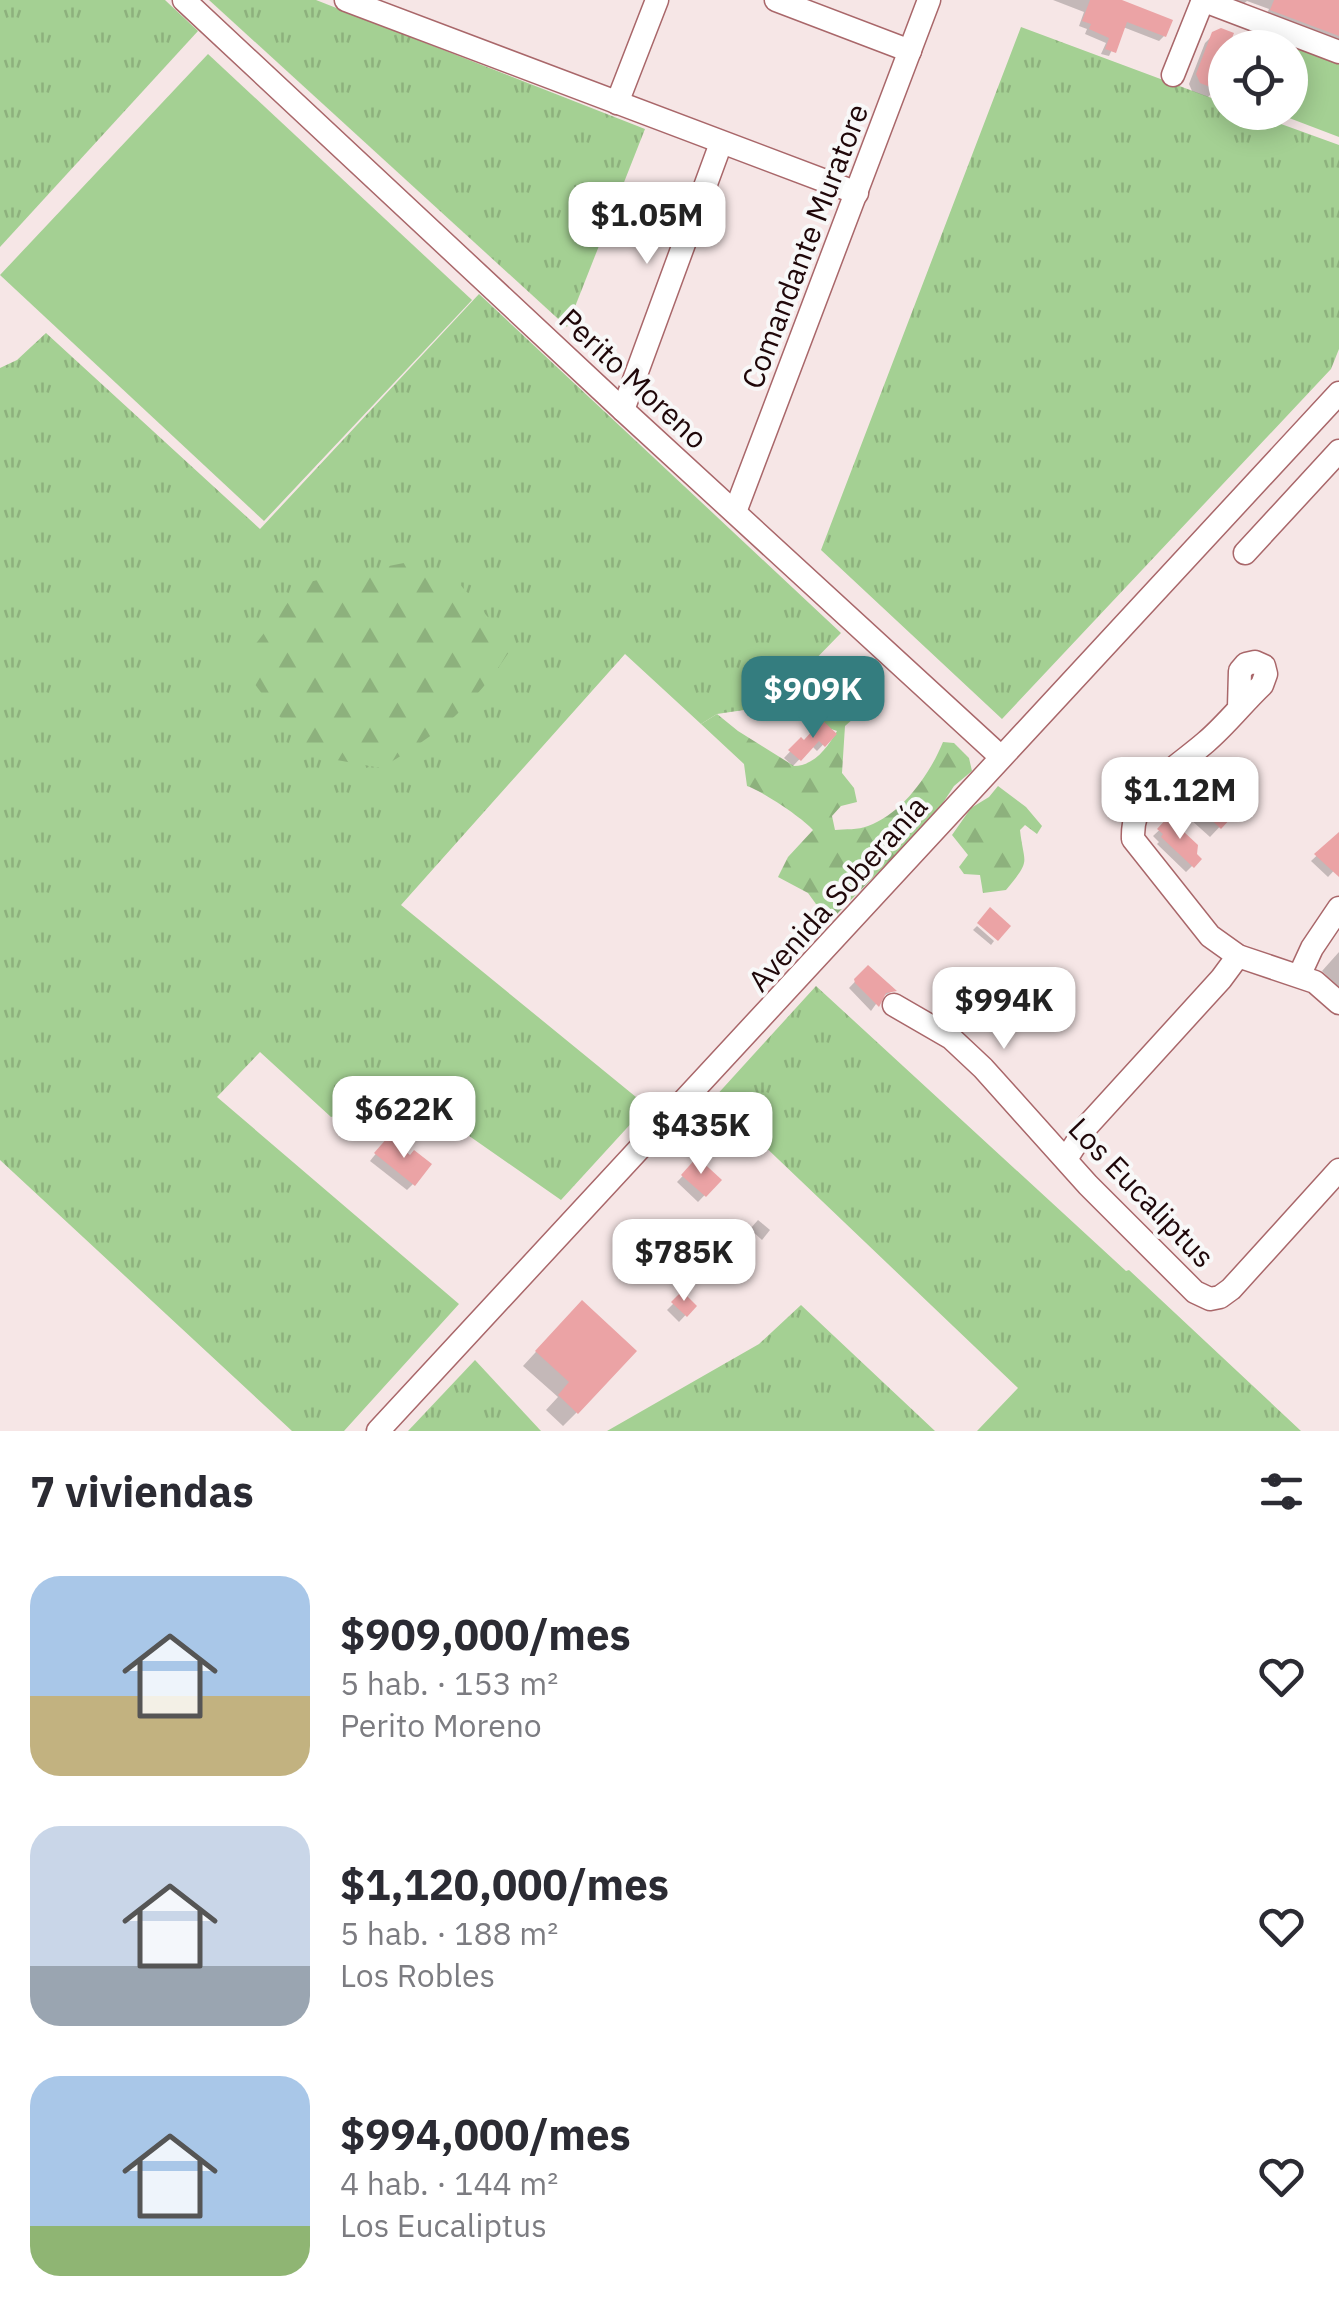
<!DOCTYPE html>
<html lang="es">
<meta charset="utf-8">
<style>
:root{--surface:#fff;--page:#f7f7f7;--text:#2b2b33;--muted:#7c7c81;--accent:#347d7f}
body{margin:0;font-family:"IBM Plex Sans",sans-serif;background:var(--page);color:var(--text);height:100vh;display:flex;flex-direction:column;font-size:38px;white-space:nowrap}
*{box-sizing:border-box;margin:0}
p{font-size:32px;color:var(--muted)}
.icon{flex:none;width:55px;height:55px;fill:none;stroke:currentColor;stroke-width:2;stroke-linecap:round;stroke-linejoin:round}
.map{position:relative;height:1431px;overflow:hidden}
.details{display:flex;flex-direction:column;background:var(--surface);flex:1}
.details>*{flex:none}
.controls{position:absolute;left:1208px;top:30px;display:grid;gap:20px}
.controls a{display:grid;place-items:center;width:100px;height:100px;border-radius:50%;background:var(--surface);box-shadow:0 5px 25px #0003;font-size:50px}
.price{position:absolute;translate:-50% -85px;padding:0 22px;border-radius:20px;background:#fff;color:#222;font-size:32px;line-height:65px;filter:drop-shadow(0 2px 5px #0008)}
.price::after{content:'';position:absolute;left:50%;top:60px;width:30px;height:22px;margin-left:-15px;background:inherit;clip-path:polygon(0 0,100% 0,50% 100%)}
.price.active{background:var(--accent);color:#fff}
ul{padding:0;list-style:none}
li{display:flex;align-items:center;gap:30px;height:250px;padding:0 30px}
li span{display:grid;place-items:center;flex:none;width:280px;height:200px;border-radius:30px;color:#555}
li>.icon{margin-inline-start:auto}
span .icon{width:120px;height:120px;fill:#fffc;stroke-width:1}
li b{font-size:42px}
h2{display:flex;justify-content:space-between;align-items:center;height:120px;padding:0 30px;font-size:42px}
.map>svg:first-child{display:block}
.grass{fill:url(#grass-tufts)}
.forest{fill:url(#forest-firs)}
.green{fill:#a4d093}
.shadow{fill:#0003}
.building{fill:#eba3a5}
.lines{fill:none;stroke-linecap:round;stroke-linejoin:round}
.minor-casing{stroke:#a9676a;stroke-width:25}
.minor{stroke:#fff;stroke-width:22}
.labels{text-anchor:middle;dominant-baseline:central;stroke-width:8;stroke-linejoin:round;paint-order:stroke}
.street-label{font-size:30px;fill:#1f0709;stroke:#f8f8f8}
</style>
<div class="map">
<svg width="1339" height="1431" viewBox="0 0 1339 1431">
<defs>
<pattern id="grass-tufts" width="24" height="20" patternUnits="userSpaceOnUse" patternTransform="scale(2.5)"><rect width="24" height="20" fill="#a4d093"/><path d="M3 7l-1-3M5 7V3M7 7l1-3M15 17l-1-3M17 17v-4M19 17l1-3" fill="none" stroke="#8db17d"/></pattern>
<pattern id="forest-firs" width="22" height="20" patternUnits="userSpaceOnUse" patternTransform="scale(2.5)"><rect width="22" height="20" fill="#a4d093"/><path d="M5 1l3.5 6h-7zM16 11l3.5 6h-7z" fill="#8db17d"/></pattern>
</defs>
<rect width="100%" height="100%" fill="#f6e6e6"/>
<!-- grass -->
<g class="grass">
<polygon points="0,0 165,0 198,31 0,247"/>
<polygon points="209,0 316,0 645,129 567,327"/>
<polygon points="1021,27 1225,103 1225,112 1251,113 1339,145 1339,349 1331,369 1002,719 821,550"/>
<polygon points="479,294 841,633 770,706 717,714 701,724 625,654 401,905 647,1106 561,1200 412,1096 331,1117 260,1052 217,1097 459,1304 344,1431 292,1431 0,1160 0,368 17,360 46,333 260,529"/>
<polygon points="816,986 1126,1271 1129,1270 1301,1431 977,1431 1018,1388 714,1098"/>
<polygon points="801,1305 935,1431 607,1431 759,1344"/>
<polygon points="475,1360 541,1431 408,1431"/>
</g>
<!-- forest -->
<g class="forest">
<path d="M409 562 458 582 492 622 509 652C473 707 438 734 381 768L320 757 277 714 240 664 303 583Z"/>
<path d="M838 700 853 719 845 726 842 773 854 788 857 802 841 806 832 816 835 830C845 829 858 830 868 826 902 814 930 774 943 742L954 743 969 758 972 771 954 786 935 815 829 922 808 893 778 877 788 857 813 830C803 818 762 791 747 786L744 764 701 724 717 714 738 731 794 766C814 766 828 747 837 731L825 727 816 717Z"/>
<path d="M998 786 1026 807 1042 826 1037 834 1025 825 1020 830C1024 866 1032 858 1006 890L983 893 980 875 964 874 959 867 968 855 952 835 971 808 989 797Z"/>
</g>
<!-- green -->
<g class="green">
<polygon points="1289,45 1339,64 1339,137 1276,113 1290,112"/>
<polygon points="208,54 472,300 264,521 0,275"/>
</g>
<!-- shadow -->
<g class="shadow">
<polygon points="1053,0 1114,0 1164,36 1159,41 1123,27 1109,56 1101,54 1106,43 1085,34 1087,29 1079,26 1084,12"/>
<polygon points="1232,0 1339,0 1339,44 1266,16 1269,9 1247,1 1241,6"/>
<polygon points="1214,34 1241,48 1225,48 1225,75 1222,74 1216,89 1208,97 1192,91 1189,84 1205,43"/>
<polygon points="833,734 817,751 812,746 793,766 784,758 801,740 803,743"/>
<polygon points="1209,779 1239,806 1210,837 1180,810"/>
<polygon points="1169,821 1199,859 1186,872 1157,844 1159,842 1153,836"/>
<polygon points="1338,836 1339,865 1328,877 1311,861"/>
<polygon points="977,926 994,941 991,945 973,930"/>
<polygon points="1339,952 1339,987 1322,971"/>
<polygon points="868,968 893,991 881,997 871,1011 849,988"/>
<polygon points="382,1146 410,1158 413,1184 407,1190 370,1161"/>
<polygon points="697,1161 719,1180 698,1202 677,1182"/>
<polygon points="758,1220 770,1230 762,1240 750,1229"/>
<polygon points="658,1223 653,1253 657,1256 644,1269 628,1253"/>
<polygon points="682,1295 694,1306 679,1322 667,1310"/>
<polygon points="568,1317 577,1412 563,1426 546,1410 558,1397 523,1366"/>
</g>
<!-- building -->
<g class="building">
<polygon points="1090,0 1122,0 1173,20 1166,37 1127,22 1116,53 1105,49 1109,38 1089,29 1091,24 1082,21"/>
<polygon points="1274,0 1339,0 1339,36 1270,10"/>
<polygon points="1221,28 1234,33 1228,48 1225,48 1225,72 1218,90 1200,83 1196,74 1212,32"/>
<polygon points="822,720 837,734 825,747 819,741 801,761 788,750 801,737 804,740"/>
<polygon points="1209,775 1242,806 1221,829 1188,798"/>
<polygon points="1168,817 1198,845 1197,854 1202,859 1194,868 1161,837 1163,834 1157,829"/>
<polygon points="1339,832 1339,877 1314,854"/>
<polygon points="990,907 1011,926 998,941 977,923"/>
<polygon points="868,965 897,991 886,993 879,1007 855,983 854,979"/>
<polygon points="388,1137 410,1155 414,1150 432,1164 415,1186 374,1153"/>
<polygon points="697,1157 722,1180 706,1197 681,1175"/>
<polygon points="658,1220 674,1235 657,1253 660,1256 652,1264 633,1245"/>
<polygon points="682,1291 697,1306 687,1317 671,1302"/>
<polygon points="582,1300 637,1351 578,1414 558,1395 569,1382 535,1351"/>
</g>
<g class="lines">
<!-- minor casing -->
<g class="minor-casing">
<g id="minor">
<polyline points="184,0 623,410 1001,757"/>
<polyline points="346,0 857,193"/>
<polyline points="776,0 910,51"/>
<polyline points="1202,0 1339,52"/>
<polyline points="1173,75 1203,0"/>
<polyline points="617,103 657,0"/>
<polyline points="623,410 721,143"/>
<polyline points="735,512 929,0"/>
<polyline points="1245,553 1339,451"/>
<path d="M1239 707 1240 671 1246 664 1255 662 1264 666 1266 674 1262 685C1243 703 1226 725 1206 742 1174 770 1131 791 1133 839L1210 936 1238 956 1315 982 1339 1003"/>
<polyline points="1300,974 1312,948 1339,908"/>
<polyline points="894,1005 951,1038 983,1068 1088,1185 1195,1292 1210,1299 1220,1297 1231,1289 1339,1170"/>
<polyline points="1066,1159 1088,1125 1221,979 1238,956"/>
<polyline points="378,1431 1339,393"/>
</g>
</g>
<!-- minor -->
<use href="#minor" class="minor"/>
</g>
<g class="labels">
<!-- street labels -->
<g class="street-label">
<text transform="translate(804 246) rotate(-69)">Comandante Muratore</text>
<text transform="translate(634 378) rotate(43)">Perito Moreno</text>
<text transform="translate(837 893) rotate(-48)">Avenida Soberanía</text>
<text transform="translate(1142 1192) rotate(46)">Los Eucaliptus</text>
</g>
</g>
</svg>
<div class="controls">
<a><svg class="icon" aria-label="locate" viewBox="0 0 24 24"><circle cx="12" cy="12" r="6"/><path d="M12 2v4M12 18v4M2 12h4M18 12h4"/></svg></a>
</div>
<b class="price" style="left:647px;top:267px">$1.05M</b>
<b class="price active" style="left:813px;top:741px">$909K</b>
<b class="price" style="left:1180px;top:842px">$1.12M</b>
<b class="price" style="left:1004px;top:1052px">$994K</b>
<b class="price" style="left:404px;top:1161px">$622K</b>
<b class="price" style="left:701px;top:1177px">$435K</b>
<b class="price" style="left:684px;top:1304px">$785K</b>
</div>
<section class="details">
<h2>7 viviendas<svg class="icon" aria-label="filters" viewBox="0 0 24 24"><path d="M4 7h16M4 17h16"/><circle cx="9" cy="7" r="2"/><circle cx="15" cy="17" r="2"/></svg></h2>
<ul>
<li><span style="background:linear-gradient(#a9c7e8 60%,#c2b280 0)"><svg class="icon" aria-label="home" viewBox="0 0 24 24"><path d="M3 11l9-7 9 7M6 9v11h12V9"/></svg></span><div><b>$909,000/mes</b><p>5 hab. · 153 m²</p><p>Perito Moreno</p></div><svg class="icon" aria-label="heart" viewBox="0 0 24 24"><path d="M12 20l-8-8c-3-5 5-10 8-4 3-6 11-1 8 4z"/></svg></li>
<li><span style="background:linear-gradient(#c9d6e8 70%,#9aa5b1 0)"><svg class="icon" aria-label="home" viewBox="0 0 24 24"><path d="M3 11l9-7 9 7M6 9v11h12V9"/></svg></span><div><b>$1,120,000/mes</b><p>5 hab. · 188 m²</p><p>Los Robles</p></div><svg class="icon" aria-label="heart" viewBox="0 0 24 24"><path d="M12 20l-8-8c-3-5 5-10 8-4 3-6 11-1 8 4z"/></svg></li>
<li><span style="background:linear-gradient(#a9c7e8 75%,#8fb573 0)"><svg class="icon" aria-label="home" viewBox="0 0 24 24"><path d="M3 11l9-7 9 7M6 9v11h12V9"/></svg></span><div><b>$994,000/mes</b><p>4 hab. · 144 m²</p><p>Los Eucaliptus</p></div><svg class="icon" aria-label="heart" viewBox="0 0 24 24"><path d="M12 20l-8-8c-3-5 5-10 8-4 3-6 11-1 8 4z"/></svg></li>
</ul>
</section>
